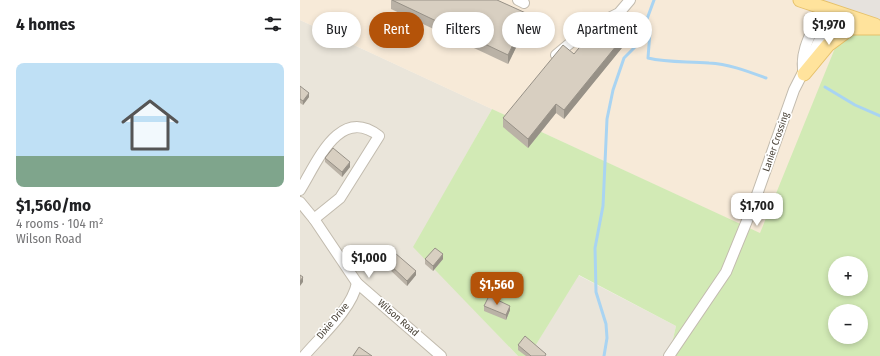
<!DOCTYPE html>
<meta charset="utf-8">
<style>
:root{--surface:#fff;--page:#f6f6f6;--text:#202124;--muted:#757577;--accent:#b45309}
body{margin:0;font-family:"Fira Sans Condensed",sans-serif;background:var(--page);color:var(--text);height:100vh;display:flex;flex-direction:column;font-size:15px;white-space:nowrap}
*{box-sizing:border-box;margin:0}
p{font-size:13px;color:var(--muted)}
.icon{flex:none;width:22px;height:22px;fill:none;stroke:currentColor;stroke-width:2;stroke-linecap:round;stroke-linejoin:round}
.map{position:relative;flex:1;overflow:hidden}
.side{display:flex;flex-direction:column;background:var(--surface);width:300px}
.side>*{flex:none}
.hud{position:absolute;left:12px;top:12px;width:380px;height:36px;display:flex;gap:8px}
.tools{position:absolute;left:528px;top:256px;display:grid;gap:8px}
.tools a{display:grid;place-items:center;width:40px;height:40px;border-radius:50%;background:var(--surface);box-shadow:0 2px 6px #0003;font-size:20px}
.price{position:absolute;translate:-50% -34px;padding:0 9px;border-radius:8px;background:#fff;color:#222;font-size:13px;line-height:26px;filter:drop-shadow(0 1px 2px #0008)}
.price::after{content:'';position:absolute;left:50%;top:24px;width:12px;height:9px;margin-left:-6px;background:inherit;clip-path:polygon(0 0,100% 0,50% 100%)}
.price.current{background:var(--accent);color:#fff}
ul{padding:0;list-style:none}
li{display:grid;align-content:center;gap:8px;height:212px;padding:0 16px}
li span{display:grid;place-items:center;height:124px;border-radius:8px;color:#555}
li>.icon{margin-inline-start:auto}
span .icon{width:72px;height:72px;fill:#fffc;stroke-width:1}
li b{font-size:17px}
h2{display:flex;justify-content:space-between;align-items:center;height:48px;padding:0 16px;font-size:17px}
.tag{padding:0 14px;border-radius:18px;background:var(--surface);box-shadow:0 2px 6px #0003;font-size:14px;line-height:36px}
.tag.current{background:var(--accent);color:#fff}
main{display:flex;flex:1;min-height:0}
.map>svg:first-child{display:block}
.residential{fill:#eae5da}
.commercial{fill:#f7ead8}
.industrial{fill:#e6e2dd}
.green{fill:#d2eab5;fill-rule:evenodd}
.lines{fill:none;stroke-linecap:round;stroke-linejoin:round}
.stream{stroke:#a9d4f2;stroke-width:3}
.minor-casing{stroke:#c2bbae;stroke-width:12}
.major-casing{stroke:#e6c16a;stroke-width:15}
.minor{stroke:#fff;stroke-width:10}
.major{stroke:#ffe39c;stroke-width:13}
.wall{fill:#bab2a6}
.shaded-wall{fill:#979187}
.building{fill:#d8cfc1;stroke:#979187}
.labels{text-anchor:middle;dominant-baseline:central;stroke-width:3.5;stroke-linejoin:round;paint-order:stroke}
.street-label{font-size:10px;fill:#4b4439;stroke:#fff}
</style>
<main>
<section class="side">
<h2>4 homes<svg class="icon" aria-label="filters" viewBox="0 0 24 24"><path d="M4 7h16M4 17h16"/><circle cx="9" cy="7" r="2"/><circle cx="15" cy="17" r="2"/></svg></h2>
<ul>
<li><span style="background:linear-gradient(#bfe0f5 75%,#7fa58c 0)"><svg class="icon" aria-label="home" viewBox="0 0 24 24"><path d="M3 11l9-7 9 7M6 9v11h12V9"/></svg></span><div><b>$1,560/mo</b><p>4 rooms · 104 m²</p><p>Wilson Road</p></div></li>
</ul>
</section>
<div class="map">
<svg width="580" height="356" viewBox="0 0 580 356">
<rect width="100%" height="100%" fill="#f6f3ec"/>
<!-- residential -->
<g class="residential">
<polygon points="0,20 192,109 114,247 218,356 0,356"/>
<polygon points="278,275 376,326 369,356 229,356"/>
</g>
<!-- commercial -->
<polygon class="commercial" points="0,0 516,0 550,11 461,234 0,20"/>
<!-- industrial -->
<polygon class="industrial" points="516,0 580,0 580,22"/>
<!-- green -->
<path class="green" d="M550 11 580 22V356H369L376 326 279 275 229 356H218L113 247 192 109 460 233ZM535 263H561V289H535ZM535 311H561V337H535Z"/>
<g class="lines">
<!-- stream -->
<g class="stream">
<path d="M354 0 347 19 350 32 348 58C368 63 388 61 409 63 429 64 447 71 466 78"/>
<polyline points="525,87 555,105 580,116"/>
<polyline points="304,356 307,338 306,324 296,292 295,248 303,206 307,119 313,90 324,58 350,32"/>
</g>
<!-- minor casing -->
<g class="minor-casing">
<g id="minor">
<polyline points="218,0 224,3"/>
<polyline points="256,55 287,29 319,13 330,0"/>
<path d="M504 74C498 52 514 28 523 7"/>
<path d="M0 190C17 163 39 105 79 136L40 198 14 219"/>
<polyline points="0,202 14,219 57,283 141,356"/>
<path d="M4 356C21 336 52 309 57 283"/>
<polyline points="369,356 426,272 453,206 494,90 523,33 530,10"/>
</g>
</g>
<!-- major casing -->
<g class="major-casing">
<g id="major">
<polyline points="500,0 575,25"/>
<polyline points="504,74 528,45 551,28 580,28"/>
</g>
</g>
<!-- minor -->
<use href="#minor" class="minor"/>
<!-- major -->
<use href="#major" class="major"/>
</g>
<!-- wall -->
<g class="wall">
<polygon points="91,0 197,0 228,23 208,64 91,9"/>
<polygon points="309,36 330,38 264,119 256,113 228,148 203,127 203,118"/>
<polygon points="0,86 9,97 3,105 0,103"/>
<polygon points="25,158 50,167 42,177 25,162"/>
<polygon points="125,259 143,259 133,271 125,264"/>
<polygon points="87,262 116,275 107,286 87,267"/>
<polygon points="184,306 210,310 206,320 184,311"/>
<polygon points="218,345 246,356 226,356 218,350"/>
</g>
<!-- shaded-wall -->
<g class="shaded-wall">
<polygon points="228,14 228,23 208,64 208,55"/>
<polygon points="330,29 330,38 264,119 264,110"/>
<polygon points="9,93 9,97 3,105 3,101"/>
<polygon points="256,104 256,113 228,148 228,139"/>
<polygon points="50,162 50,167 42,177 42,172"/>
<polygon points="143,254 143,259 133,271 133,266"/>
<polygon points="116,271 116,275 107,286 107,281"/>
<polygon points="3,277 3,282 0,286 0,281"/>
<polygon points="210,306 210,310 206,320 206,315"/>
</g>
<!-- building -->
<g class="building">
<polygon points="92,0 197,0 228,14 208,55"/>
<polygon points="320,22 330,29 264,110 256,104 228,139 203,118 263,45 274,54 297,26 309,36"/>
<polygon points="0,86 9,93 3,101 0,99"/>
<polygon points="33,148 50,162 42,172 25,158"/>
<polygon points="135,248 143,254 133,266 125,259"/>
<polygon points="95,253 116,271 107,281 87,262"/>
<polygon points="0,275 3,277 0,281"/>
<polygon points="189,296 210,306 206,315 184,306"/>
<polygon points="225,336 246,354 245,356 231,356 218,345"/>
<polygon points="59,347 72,356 53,356"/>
</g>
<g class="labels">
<!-- street labels -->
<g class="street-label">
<text transform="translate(476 142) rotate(-71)">Lanier Crossing</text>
<text transform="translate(98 318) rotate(41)">Wilson Road</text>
<text transform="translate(33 321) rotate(-50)">Dixie Drive</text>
</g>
</g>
</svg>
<div class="tools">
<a>+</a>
<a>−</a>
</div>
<b class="price" style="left:529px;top:46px">$1,970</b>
<b class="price" style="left:457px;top:227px">$1,700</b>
<b class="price" style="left:69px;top:279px">$1,000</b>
<b class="price current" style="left:197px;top:306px">$1,560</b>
<div class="hud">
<a class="tag">Buy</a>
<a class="tag current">Rent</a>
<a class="tag">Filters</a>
<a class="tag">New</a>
<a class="tag">Apartment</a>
</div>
</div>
</main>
